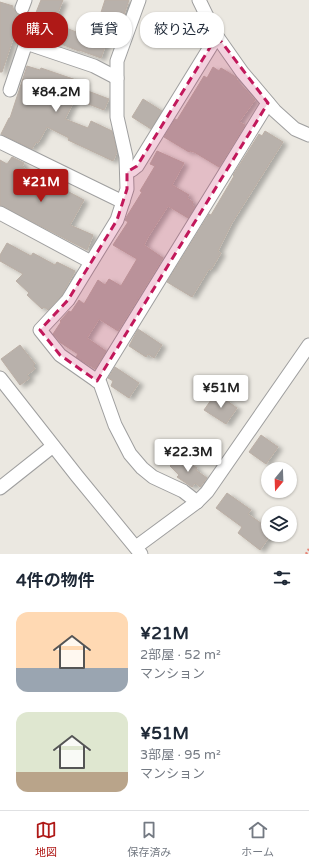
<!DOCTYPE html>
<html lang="ja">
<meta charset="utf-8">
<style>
:root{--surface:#fff;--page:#f2f2f3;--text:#1f2937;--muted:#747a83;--line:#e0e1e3;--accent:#af1917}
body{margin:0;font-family:"Varela Round","Noto Sans JP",sans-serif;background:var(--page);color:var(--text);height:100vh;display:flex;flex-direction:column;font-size:15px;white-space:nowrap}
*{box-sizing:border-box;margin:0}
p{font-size:13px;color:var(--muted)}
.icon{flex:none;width:22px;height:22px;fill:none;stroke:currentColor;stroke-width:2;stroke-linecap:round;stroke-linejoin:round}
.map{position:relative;height:554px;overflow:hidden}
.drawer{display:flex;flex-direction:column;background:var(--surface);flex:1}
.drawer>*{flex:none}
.hud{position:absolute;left:12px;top:12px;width:285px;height:36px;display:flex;gap:8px}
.needle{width:26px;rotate:199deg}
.buttons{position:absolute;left:261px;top:462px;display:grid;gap:8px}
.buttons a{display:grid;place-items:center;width:36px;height:36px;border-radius:50%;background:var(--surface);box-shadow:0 1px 3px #0004;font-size:20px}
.price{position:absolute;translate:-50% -34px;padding:0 9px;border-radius:4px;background:#fff;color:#222;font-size:13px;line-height:26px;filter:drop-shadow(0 1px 2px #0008)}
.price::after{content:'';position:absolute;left:50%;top:24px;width:12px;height:9px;margin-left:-6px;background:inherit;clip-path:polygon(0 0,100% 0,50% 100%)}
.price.current{background:var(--accent);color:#fff}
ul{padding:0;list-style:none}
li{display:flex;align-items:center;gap:12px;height:100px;padding:0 16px}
li span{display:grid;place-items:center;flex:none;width:112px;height:80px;border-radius:12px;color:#555}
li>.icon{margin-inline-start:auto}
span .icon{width:48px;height:48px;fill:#fffc;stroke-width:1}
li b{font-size:17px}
h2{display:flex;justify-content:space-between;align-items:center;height:48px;padding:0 16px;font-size:17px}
.tag{padding:0 14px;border-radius:16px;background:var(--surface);box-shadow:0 1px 3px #0004;font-size:14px;line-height:36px}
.tag.current{background:var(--accent);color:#fff}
.tabs{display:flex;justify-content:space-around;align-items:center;height:56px;border-top:1px solid var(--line);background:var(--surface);font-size:11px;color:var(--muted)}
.tabs a{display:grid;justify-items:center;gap:2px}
.tabs .current{color:var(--accent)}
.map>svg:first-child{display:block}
.building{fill:#b8b1ab;stroke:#bbafa5;filter:url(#shadow)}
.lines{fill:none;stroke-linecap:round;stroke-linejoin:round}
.minor-casing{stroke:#9f9f9f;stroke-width:15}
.path{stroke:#e88375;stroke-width:2.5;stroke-dasharray:2 2;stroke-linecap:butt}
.minor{stroke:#fff;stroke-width:13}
.marked{fill:#c2185b;fill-opacity:0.2;stroke:#c2185b;stroke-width:3;stroke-dasharray:8 5;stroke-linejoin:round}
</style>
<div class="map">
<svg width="309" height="554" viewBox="0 0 309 554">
<defs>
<filter id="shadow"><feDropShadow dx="4.5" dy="2.5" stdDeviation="2" flood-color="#0004"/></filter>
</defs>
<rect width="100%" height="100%" fill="#ebe8e1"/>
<!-- building -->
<g class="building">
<polygon points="41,0 63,0 54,23 86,36 86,35 93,37 105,0 129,0 120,26 113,24 112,27 101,58 79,50 79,51 56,42 16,30 2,72 0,72 0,2 13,6 12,8 14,9 16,13 19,15 24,16 28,13 35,15"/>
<polygon points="27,66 40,70 41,68 82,82 80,88 109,99 104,110 75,99 65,119 88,128 91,121 112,131 117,152 113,161 68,140 69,138 47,127 38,143 36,142 32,149 1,134 9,118 10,118"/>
<polygon points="213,67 219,71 221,68 236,77 237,80 255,100 239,122 245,125 219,167 194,152 190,151 189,152 164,137 175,119 177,120 204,76 207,78"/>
<polygon points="143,99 162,111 151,129 132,117"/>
<polygon points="265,131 283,142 232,223 218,251 221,253 211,270 209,269 192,297 167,282 209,214 211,215 234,176 233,175 259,134 262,136"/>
<polygon points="157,151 184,163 172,185 189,195 187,198 193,202 192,205 195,207 188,218 168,206 148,237 144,245 163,258 118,331 99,319 87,338 106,351 95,369 76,357 78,354 61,343 53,334 61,322 60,321 69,311 71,312 79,300 84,304 98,280 105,285 109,279 121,286 137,259 113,245 128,222 125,220 127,216 142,192 140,191 155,166 150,164"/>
<polygon points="12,157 24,163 22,167 29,171 26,176 49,188 52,183 84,200 70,225 93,235 87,250 0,205 0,160 7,164"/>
<polygon points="7,243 31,256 33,253 55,265 57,262 75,271 62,295 48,310 44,307 42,309 27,295 29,293 16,281 23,274 0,261 0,255"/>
<polygon points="138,329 162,345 154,358 148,354 146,357 129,346"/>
<polygon points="20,345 35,364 33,366 35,369 27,375 30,378 20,385 1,359"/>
<polygon points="115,367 139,383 129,398 111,386 113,381 108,378"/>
<polygon points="216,393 237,408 226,424 204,410"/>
<polygon points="261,435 278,447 266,464 249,452"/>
<polygon points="179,456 187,463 188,462 197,468 196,470 207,478 200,487 195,483 192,487 177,477 179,475 170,466"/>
<polygon points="227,493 251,510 248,514 268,528 268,539 260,550 238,533 242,527 216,508"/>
</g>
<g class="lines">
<!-- minor casing -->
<g class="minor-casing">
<g id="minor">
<polyline points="139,0 117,61 117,117 126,157 127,189 117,220 68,300 40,330 60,355 100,383 115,425 130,454 142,468 153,477 183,491 197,502"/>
<polyline points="199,0 216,35 242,72 275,111 295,129 309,135"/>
<polyline points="22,8 25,0"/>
<polyline points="10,90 26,43 94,66 117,78"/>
<polyline points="0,142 123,202"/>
<polyline points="127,172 132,170 137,166 217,36"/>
<polyline points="0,213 91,262"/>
<polyline points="0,378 77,476 141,554"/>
<polyline points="97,381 268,103"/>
<polyline points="0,488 53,446"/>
<polyline points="136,547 197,502 207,492 309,345"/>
</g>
</g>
<!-- path -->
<polyline class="path" points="306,554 309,549"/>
<!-- minor -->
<use href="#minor" class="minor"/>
</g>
<!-- marked area -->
<path class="marked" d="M217 36 268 103 97 381 60 355 40 330 68 300 117 220 127 189V172L137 166Z"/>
</svg>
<div class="buttons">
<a><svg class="needle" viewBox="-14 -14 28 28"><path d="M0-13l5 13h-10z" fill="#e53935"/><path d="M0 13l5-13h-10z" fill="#747a83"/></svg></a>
<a><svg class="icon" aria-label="layers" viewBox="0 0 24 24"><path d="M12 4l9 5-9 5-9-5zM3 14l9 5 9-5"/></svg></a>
</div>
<b class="price" style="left:56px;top:113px">¥84.2M</b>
<b class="price current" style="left:41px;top:203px">¥21M</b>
<b class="price" style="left:221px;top:409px">¥51M</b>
<b class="price" style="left:188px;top:473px">¥22.3M</b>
<div class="hud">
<a class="tag current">購入</a>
<a class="tag">賃貸</a>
<a class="tag">絞り込み</a>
</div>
</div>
<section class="drawer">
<h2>4件の物件<svg class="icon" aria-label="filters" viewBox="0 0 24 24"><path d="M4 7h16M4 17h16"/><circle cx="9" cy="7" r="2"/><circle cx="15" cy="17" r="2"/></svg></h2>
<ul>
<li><span style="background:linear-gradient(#ffd9b3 70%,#9aa5b1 0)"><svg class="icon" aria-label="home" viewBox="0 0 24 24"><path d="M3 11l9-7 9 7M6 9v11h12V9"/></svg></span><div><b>¥21M</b><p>2部屋 · 52 m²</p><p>マンション</p></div></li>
<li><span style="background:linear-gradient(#dfe7d0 75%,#b9a48a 0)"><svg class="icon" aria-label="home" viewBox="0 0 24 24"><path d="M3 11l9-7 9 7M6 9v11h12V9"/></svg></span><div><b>¥51M</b><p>3部屋 · 95 m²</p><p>マンション</p></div></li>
</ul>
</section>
<nav class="tabs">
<a class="current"><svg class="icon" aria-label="map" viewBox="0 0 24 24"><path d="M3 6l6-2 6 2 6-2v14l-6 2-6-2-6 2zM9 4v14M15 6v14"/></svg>地図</a>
<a><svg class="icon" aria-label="saved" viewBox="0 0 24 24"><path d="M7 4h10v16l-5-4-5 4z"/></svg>保存済み</a>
<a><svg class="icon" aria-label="home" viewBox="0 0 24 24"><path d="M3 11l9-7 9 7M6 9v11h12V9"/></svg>ホーム</a>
</nav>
